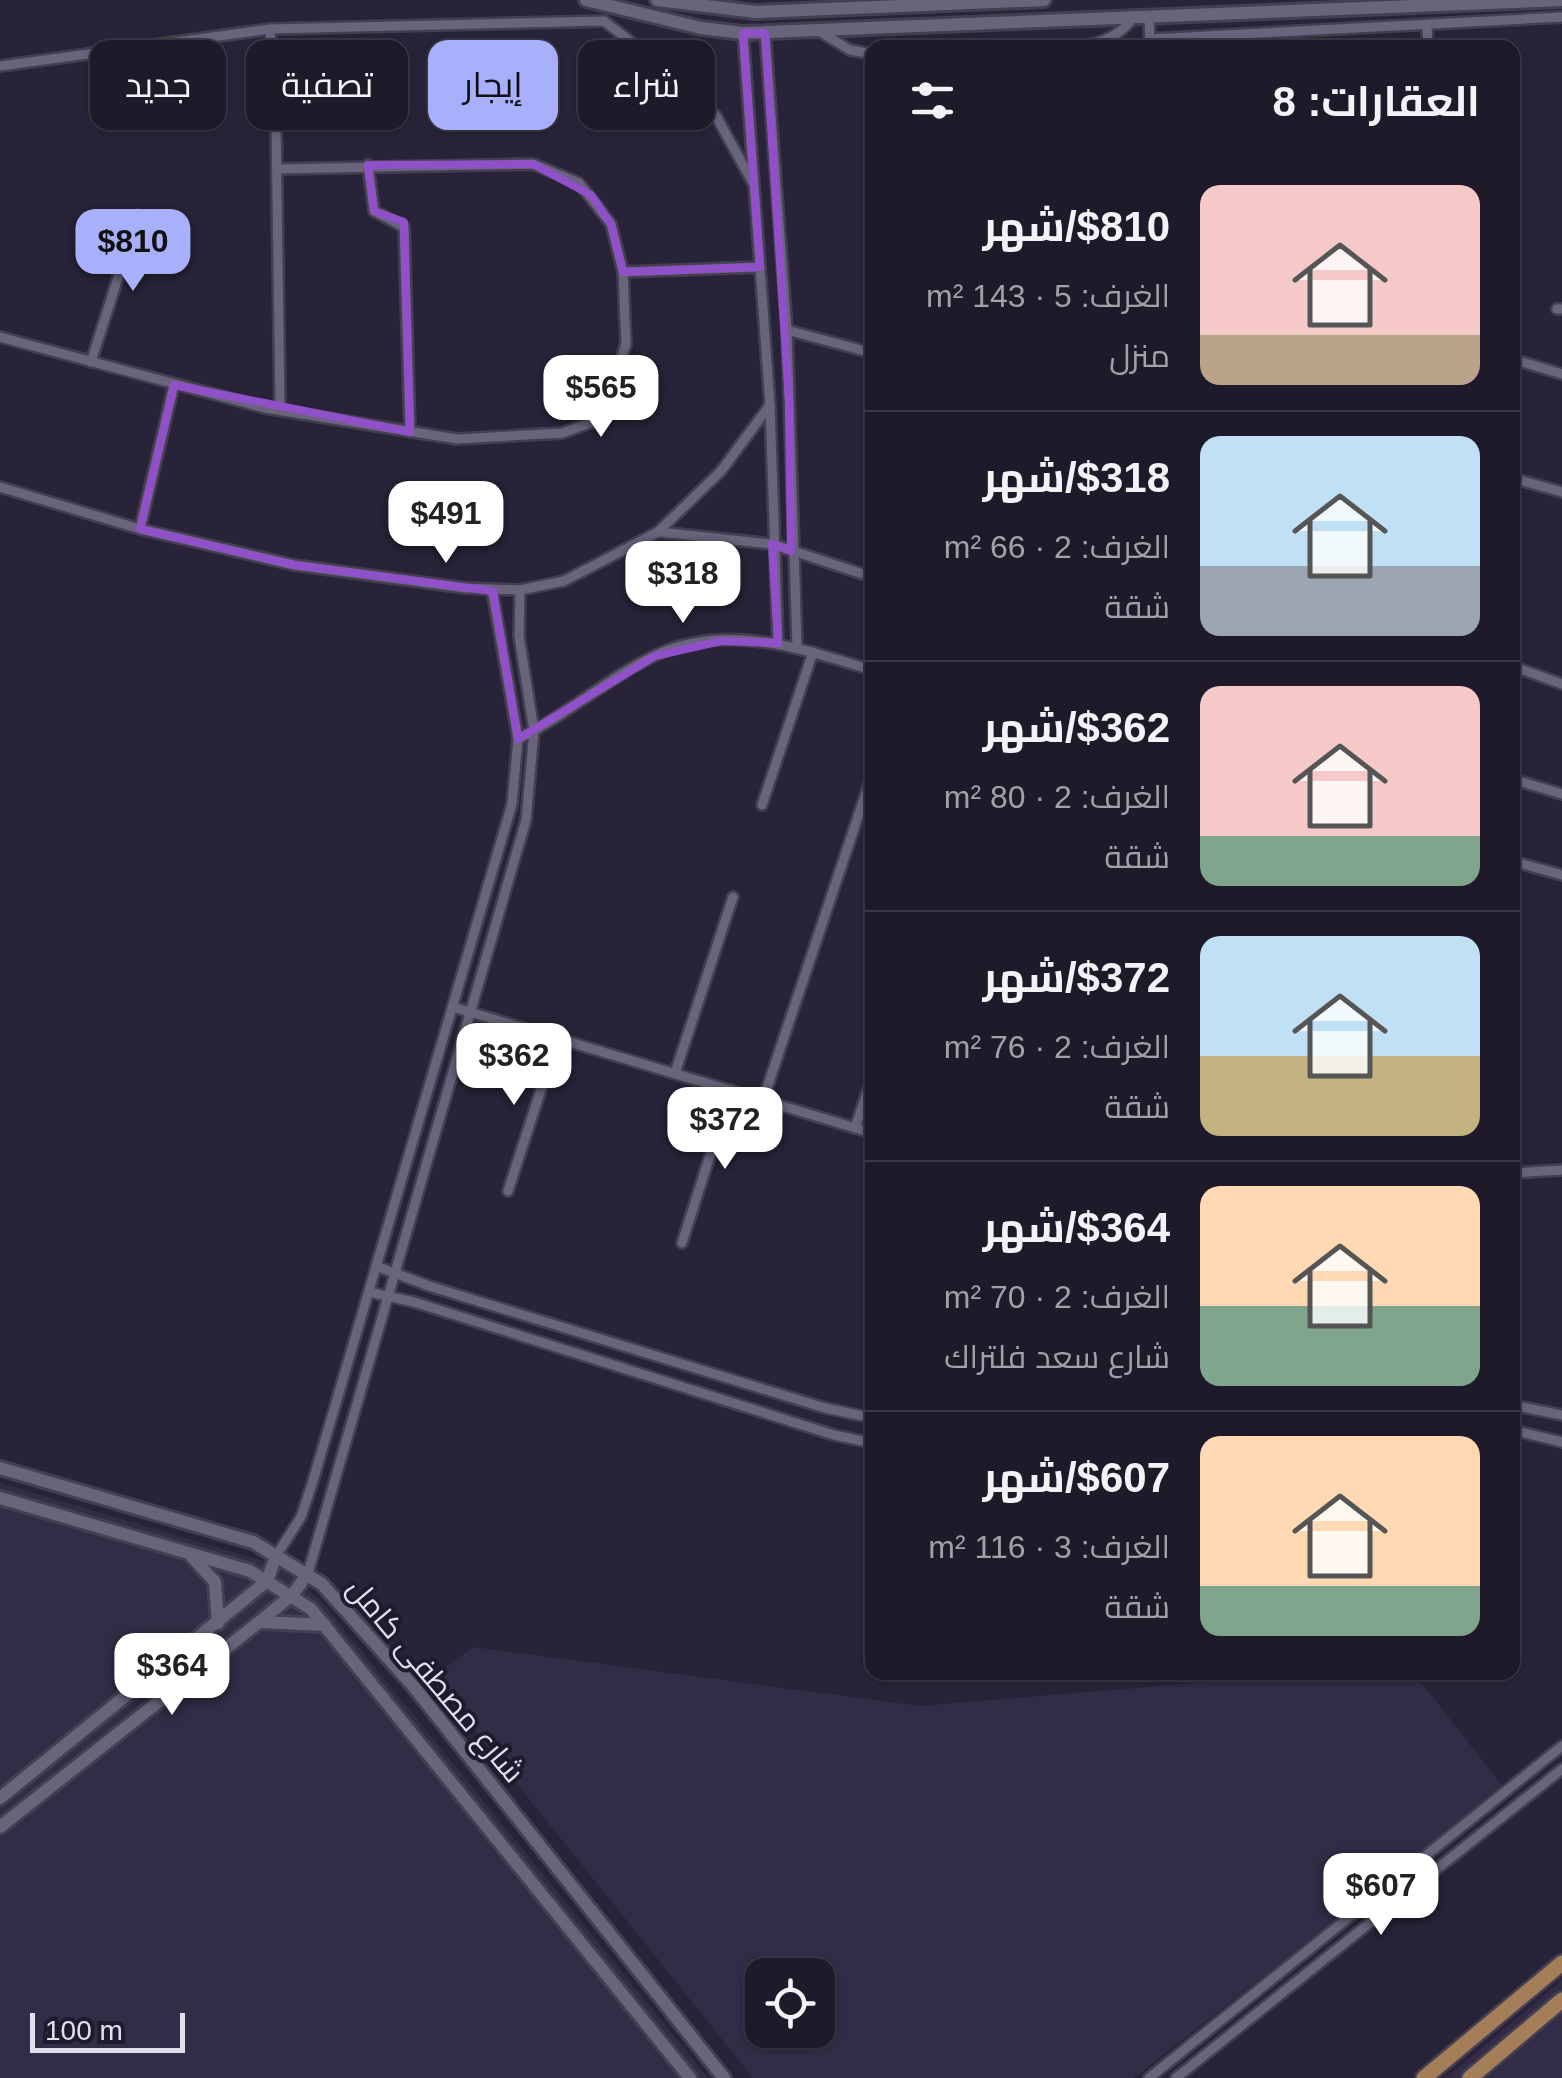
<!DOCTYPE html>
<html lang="ar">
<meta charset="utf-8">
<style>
:root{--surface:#1e1a2a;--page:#262332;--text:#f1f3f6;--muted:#a1a1a8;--line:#3c3847;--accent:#a8b0fc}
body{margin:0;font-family:Helvetica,Cairo,sans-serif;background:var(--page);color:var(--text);direction:rtl;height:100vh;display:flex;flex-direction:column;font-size:38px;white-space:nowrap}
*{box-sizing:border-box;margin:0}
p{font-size:32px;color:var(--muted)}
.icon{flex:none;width:55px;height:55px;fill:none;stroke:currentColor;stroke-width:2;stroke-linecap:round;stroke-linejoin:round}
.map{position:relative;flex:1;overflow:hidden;direction:ltr}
.side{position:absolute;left:865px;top:40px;width:655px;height:1640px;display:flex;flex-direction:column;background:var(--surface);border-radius:20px;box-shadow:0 2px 8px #0004,0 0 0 2px var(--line);direction:rtl}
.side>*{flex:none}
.top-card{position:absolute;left:30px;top:40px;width:685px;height:90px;direction:rtl;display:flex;gap:20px}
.controls{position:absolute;left:745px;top:1958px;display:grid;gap:20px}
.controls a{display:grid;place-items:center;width:90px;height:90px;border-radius:20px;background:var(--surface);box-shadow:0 2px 8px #0004,0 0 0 2px var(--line);font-size:50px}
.scale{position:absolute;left:30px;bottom:25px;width:155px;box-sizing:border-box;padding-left:10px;border:5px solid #e3e0ee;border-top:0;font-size:28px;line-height:35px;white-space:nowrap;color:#e3e0ee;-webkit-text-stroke:8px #1f1a2e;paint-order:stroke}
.price{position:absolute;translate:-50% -85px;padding:0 22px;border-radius:20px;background:#fff;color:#222;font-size:32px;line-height:65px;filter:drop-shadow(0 2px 5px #0008)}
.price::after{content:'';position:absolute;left:50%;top:60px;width:30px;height:22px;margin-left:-15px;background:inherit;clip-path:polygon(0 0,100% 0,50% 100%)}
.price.active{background:var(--accent);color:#111}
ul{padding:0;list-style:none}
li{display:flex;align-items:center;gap:30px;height:250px;padding:0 40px}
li+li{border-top:2px solid var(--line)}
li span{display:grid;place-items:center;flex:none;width:280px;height:200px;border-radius:20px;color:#555}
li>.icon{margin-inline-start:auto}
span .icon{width:120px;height:120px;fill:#fffc;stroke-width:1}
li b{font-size:42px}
h2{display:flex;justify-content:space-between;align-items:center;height:120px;padding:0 40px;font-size:42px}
.tag{padding:0 35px;border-radius:20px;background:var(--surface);box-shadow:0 2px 8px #0004,0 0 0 2px var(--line);font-size:35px;line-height:90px}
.tag.active{background:var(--accent);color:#111}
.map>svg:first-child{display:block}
.built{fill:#332c46;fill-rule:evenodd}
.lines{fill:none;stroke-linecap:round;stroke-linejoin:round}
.street-casing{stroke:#433f51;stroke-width:14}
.secondary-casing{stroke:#433f51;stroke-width:18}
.primary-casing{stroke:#433f51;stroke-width:20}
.street{stroke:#69647c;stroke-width:9}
.secondary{stroke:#69647c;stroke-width:12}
.primary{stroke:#a37e59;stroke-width:15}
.marked{fill:none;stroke:#9050c8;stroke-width:8;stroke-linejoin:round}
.labels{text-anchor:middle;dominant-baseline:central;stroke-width:8;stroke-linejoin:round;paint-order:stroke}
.street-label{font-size:30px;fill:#e3e0ee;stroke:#1f1a2e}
</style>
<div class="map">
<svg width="1562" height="2078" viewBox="0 0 1562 2078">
<rect width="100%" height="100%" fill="#282338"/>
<!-- built -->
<g class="built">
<polygon points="0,1483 260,1560 297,1579 323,1603 708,2078 0,2078"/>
<path d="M473 1647 920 1706 1313 1673H1414L1504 1788 1134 2078H753L432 1678ZM762 1975H818V2030H762Z"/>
<polygon points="1562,1980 1562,2078 1446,2078"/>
</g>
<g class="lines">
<!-- street casing -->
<g class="street-casing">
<g id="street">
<polyline points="1149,16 1150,48"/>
<polyline points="1427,25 1428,48"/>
<polyline points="270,29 276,121 280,410"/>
<polyline points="743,33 770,405 778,643"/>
<polyline points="765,33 787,330 797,646"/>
<polyline points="822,33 850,50 872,54"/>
<polyline points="1150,39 1562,17"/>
<path d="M1011 48C1052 46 1108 56 1133 17"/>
<polyline points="871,54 872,79"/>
<polyline points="0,66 270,29 604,21 696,92 716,116 753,183"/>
<polyline points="368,165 374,211 404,227 410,432"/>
<polyline points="623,272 760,267"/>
<polyline points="1557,309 1562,309"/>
<polyline points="787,330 872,353"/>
<polyline points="0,337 265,408 457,439 562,433 593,422 604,412 626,344 623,272 611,224 579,183 533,164 277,169"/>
<polyline points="1512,359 1562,374"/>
<polyline points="91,362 138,215"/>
<polyline points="1512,478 1562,492"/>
<polyline points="0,487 140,529 294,565 465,588 520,590 564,581 658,532 772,544 872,577"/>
<polyline points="140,529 174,385"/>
<polyline points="658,532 721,471 770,405"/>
<polyline points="1512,666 1562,684"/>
<path d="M518 739C566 716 607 678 656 655 728 622 802 649 872 670"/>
<polyline points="1512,779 1562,794"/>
<polyline points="762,805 813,652"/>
<polyline points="1512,861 1562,875"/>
<polyline points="453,1007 872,1133"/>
<polyline points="675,1073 733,897"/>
<polyline points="763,1100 872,775"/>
<polyline points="855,1128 872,1078"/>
<polyline points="1512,1173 1562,1170"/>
<polyline points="508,1191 558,1037"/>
<polyline points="682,1243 731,1090"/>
<polyline points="376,1266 429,1286 825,1408 872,1418"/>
<polyline points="369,1292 414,1302 834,1435 872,1443"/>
<polyline points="1512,1405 1562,1415"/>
<polyline points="1512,1430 1562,1442"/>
<polyline points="276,1556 301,1517 313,1481 512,804 518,739 492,590"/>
<polyline points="308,1573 526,820 534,731 519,636 520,590"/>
<polyline points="1149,2078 1562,1746"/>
<polyline points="1176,2078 1562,1769"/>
</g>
</g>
<!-- secondary casing -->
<g class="secondary-casing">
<g id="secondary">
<polyline points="586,0 701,28 743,33 1562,0"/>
<polyline points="657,0 756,12 1044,0"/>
<polyline points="0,1468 253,1542 322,1584 414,1687 724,2078"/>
<polyline points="0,1498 250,1571 311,1609 690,2078"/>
<polyline points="192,1557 215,1582 218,1623"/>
<polyline points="261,1622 325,1625"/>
<polyline points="0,1798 267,1581 276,1556"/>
<polyline points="0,1827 258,1623 293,1594 308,1573"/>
</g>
</g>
<!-- primary casing -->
<g class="primary-casing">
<g id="primary">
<polyline points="1424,2078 1562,1963"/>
<polyline points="1470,2078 1562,2000"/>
</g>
</g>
<!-- street -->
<use href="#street" class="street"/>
<!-- secondary -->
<use href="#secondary" class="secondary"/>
<!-- primary -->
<use href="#primary" class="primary"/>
</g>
<!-- marked area -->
<path class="marked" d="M743 33H765L789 401 791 551 772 544 778 643 721 641 655 656 518 739 493 591 294 565 140 529 174 385 410 432 404 222 374 211 368 165 533 164 591 195 611 224 623 272 760 267Z"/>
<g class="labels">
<!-- street labels -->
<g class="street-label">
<text transform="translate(436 1680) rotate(50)">شارع مصطفى كامل</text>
</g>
</g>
</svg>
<div class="controls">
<a><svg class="icon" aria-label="locate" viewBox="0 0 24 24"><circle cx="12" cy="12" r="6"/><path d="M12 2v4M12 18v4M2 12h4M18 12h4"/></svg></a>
</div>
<div class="scale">100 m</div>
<b class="price active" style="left:133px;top:294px">$810</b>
<b class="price" style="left:601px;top:440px">$565</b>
<b class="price" style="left:446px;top:566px">$491</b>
<b class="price" style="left:683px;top:626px">$318</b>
<b class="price" style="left:514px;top:1108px">$362</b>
<b class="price" style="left:725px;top:1172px">$372</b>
<b class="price" style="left:172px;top:1718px">$364</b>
<b class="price" style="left:1381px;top:1938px">$607</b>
<div class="top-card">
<a class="tag">شراء</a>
<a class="tag active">إيجار</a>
<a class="tag">تصفية</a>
<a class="tag">جديد</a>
</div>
<section class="side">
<h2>العقارات: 8<svg class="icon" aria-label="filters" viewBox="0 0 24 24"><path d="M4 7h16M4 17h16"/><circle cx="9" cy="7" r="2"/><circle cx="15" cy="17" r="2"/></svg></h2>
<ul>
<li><span style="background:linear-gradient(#f6c9c9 75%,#b9a48a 0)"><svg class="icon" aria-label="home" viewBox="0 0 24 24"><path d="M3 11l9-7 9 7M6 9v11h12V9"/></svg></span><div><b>$810/شهر</b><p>الغرف: 5 · 143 m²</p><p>منزل</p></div></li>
<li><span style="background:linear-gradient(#bfe0f5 65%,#9aa5b1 0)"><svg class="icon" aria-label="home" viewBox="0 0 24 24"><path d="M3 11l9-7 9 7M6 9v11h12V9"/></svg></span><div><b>$318/شهر</b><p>الغرف: 2 · 66 m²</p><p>شقة</p></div></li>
<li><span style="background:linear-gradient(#f6c9c9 75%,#7fa58c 0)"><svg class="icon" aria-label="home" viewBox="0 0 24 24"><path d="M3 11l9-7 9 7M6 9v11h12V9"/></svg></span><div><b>$362/شهر</b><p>الغرف: 2 · 80 m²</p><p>شقة</p></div></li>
<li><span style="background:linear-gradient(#bfe0f5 60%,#c2b280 0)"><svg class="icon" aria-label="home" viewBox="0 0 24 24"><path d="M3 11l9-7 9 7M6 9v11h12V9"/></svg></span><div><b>$372/شهر</b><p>الغرف: 2 · 76 m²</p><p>شقة</p></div></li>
<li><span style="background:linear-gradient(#ffd9b3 60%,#7fa58c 0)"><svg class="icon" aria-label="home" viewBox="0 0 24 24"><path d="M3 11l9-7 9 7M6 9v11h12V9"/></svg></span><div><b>$364/شهر</b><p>الغرف: 2 · 70 m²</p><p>شارع سعد فلتراك</p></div></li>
<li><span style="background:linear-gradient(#ffd9b3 75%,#7fa58c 0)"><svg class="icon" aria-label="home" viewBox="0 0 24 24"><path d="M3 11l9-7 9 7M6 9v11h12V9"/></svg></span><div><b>$607/شهر</b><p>الغرف: 3 · 116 m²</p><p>شقة</p></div></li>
</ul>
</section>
</div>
